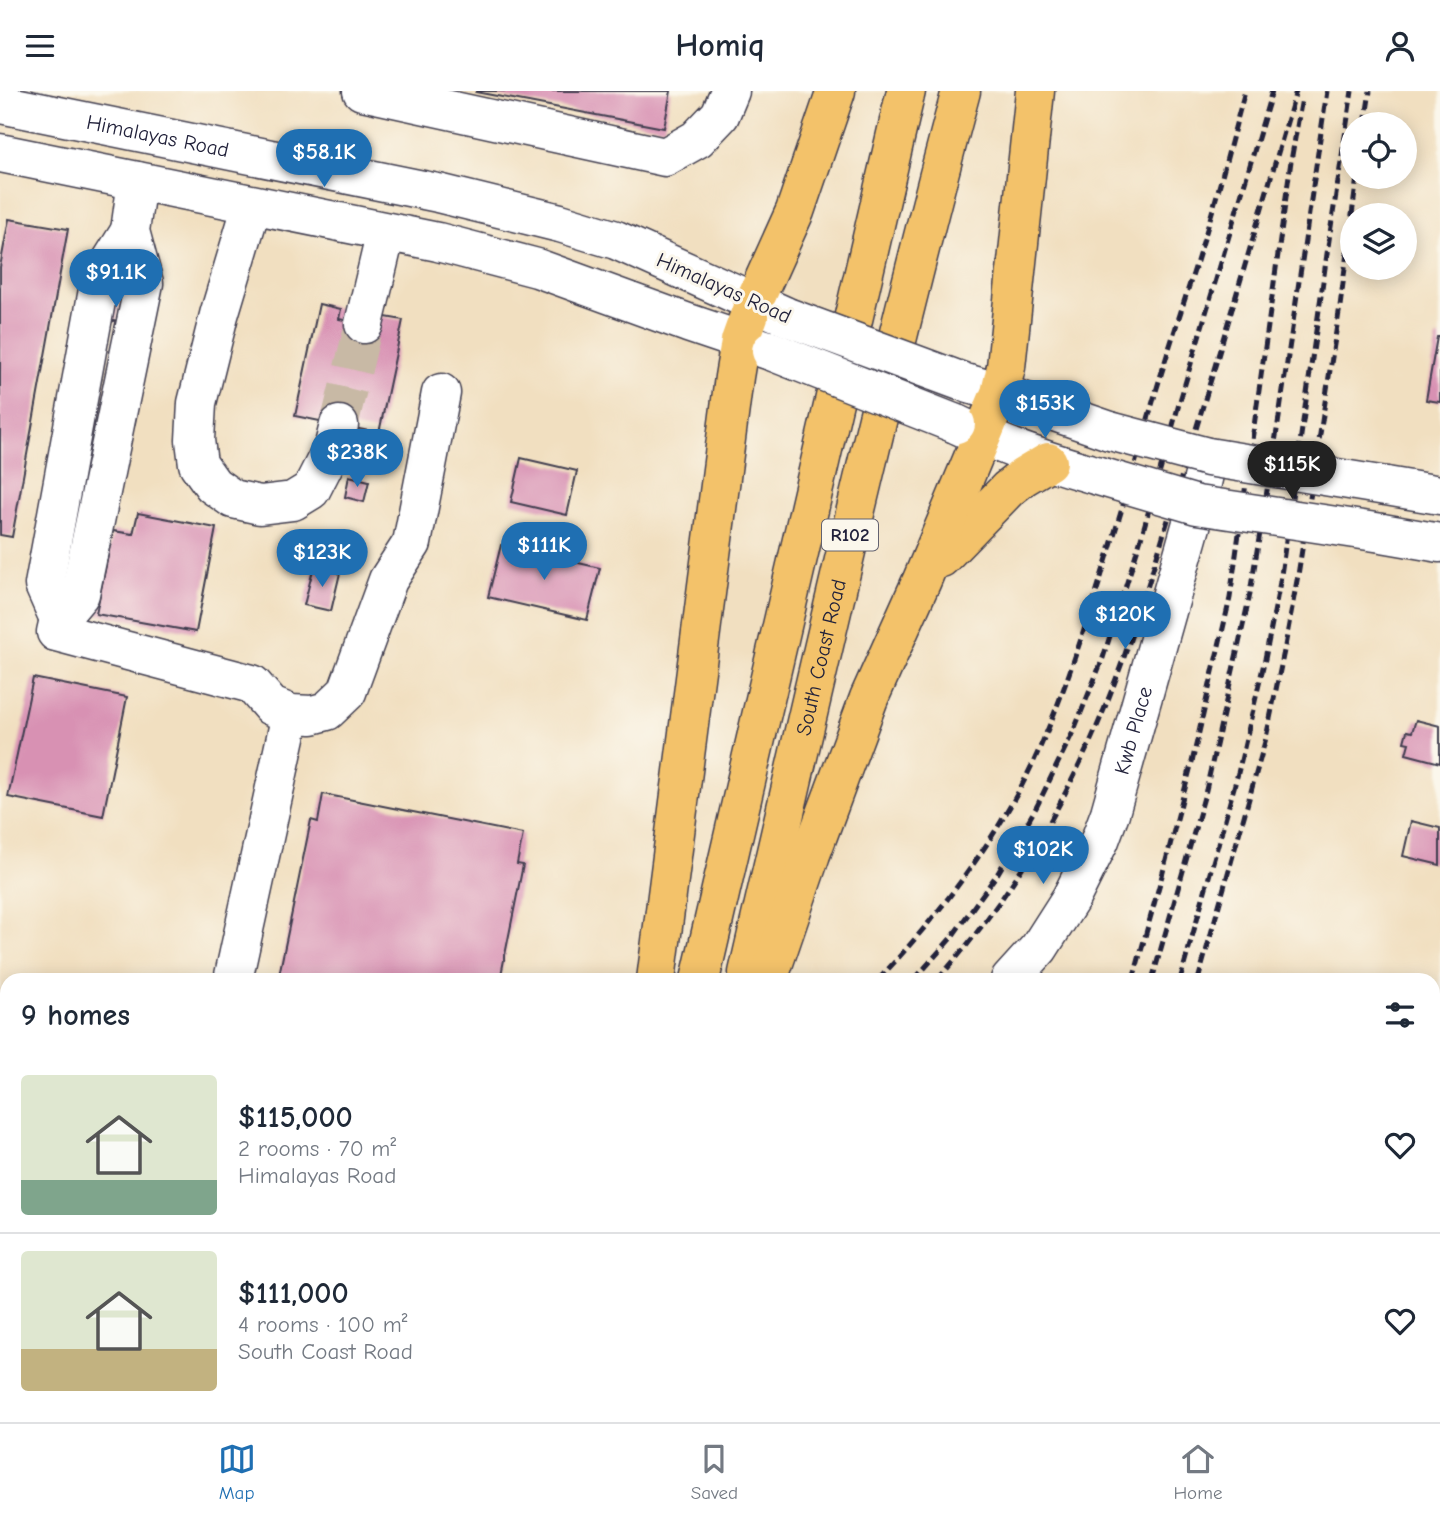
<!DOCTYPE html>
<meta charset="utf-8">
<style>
:root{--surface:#fff;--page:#f2f2f3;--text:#1f2937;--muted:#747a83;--line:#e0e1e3;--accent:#1f6fb2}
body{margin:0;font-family:"Comic Neue",sans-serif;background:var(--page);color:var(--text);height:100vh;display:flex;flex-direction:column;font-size:26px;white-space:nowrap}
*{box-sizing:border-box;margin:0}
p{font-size:23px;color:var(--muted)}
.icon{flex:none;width:38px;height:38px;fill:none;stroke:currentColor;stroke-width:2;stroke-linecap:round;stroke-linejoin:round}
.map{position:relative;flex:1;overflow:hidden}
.side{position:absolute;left:0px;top:882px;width:1440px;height:450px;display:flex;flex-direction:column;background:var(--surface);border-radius:21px 21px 0 0;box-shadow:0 4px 18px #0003}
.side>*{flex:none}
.tools{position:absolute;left:1340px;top:21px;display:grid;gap:14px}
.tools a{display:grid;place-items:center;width:77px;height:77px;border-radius:50%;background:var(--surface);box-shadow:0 4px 18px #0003;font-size:35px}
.price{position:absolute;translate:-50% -60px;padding:0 16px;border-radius:24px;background:var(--accent);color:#fff;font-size:23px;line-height:46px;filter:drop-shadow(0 2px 4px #0008)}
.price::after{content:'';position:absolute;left:50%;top:42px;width:21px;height:16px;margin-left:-10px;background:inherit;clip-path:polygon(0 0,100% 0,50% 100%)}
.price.selected{background:#222;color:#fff}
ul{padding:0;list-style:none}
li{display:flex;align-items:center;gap:21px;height:175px;padding:0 21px}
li+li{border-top:2px solid var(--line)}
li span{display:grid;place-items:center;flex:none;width:196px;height:140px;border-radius:7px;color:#555}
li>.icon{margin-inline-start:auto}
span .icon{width:84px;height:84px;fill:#fffc;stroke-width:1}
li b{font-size:30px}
h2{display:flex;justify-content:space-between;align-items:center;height:84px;padding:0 21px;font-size:30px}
header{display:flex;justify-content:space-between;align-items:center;height:91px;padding:0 21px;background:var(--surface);font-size:32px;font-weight:700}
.tab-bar{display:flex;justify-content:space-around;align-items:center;height:98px;border-top:2px solid var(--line);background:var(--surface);font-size:19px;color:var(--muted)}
.tab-bar a{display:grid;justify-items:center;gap:4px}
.tab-bar .selected{color:var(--accent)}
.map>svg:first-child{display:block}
.building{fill:#d891b3}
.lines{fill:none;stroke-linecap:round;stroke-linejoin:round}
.minor-tunnel{stroke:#c8b9a5;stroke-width:38;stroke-dasharray:38 19;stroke-linecap:butt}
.minor-casing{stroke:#413e4f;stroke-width:41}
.major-casing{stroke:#413e4f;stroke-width:41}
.minor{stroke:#fff;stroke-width:38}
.major{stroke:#f3c26a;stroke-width:38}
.rail{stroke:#22223b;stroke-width:5;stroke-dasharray:10 5;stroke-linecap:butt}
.minor-bridge-casing{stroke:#413e4f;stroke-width:41;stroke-linecap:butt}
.minor-bridge{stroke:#fff;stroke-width:38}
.labels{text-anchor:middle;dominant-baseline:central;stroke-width:6;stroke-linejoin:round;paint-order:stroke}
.shield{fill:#fbf7ec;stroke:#636270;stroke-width:2}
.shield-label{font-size:19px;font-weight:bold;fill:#22223b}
.street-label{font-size:21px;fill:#22223b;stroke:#fbf7ec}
</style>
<header><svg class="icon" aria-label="menu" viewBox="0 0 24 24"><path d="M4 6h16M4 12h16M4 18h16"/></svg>Homiq<svg class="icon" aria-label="person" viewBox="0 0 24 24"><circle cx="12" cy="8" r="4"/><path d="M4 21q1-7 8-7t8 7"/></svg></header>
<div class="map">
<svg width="1440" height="1331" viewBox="0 0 1440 1331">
<rect width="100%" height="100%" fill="#fbf7ec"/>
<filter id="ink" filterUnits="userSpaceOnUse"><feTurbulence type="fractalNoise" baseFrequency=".0143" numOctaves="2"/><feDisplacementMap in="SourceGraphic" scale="14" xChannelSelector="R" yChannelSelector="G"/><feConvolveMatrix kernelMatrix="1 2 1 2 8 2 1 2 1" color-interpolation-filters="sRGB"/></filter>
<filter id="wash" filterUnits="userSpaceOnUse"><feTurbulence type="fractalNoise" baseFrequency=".00686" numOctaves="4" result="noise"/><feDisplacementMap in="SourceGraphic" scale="28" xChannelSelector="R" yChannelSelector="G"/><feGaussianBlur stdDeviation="1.57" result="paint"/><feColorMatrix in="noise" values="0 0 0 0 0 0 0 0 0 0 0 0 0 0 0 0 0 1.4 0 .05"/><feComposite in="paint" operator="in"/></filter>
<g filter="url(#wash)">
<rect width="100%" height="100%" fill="#f1dfc0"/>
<g id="blocks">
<!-- building -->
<g class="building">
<polygon points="477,0 671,0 664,37 476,1"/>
<polygon points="9,128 68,138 12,446 0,444 0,176"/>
<polygon points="115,206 117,206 121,210 117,229 111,231"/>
<polygon points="319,213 341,218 339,228 364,233 380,225 403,229 379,342 295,325"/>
<polygon points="1437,246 1440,246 1440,311 1426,309"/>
<polygon points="521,367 577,380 567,424 511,411"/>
<polygon points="349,385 369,390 364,411 345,406"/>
<polygon points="138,422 216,437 196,541 96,523 113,440 133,443"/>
<polygon points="501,454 600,477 587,529 488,506"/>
<polygon points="314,475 340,482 331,520 304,514"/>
<polygon points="33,587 127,606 103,725 8,706"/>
<polygon points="1416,629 1440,635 1440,672 1406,663 1409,652 1404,651 1407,640 1412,641"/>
<polygon points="323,703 523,743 517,773 523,774 500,889 278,889 311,729 318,731"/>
<polygon points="1411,730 1440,737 1440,774 1403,765"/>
<polygon points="345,1325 424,1325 424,1331 346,1331"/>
<polygon points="1252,1325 1320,1325 1318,1331 1271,1331"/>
</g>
</g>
</g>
<g filter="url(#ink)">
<use href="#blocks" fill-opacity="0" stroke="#413e4f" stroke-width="2"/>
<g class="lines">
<!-- minor-tunnel -->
<polyline class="minor-tunnel" points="339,334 364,233"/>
<!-- minor casing -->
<g class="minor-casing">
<g id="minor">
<polyline points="362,0 665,66 697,48 720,24 730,0"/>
<path id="s1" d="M0 13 438 102 560 132 616 149 785 225"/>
<polyline points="0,62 438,151 537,177 688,232 771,260"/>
<polyline points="137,90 130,140 144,192 80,503 59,528 56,541 252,593 271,615 291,623 312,624 327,620 347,601 388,489 412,452 441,302"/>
<polyline points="252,114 219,224 197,312 195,349 198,373 213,394 233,408 260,414 293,410 311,399 334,354 339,334"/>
<polyline points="364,233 386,141"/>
<polyline points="969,293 1000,302 1110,340"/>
<path d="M956 333C1000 354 1045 370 1092 383"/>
<polyline points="1386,395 1440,404"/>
<polyline points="1382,442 1440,452"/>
<polyline points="59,528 44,494 100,188 130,140"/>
<polyline points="233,889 291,623"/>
<path id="s2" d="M1010 889 1039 857 1071 807 1100 749 1110 722 1197 414 1208 366"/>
<polyline points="0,963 7,957"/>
<polyline points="1433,1097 1440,1078"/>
<polyline points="701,1331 702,1325"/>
<polyline points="1366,1331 1367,1325"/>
</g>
</g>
<!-- major casing -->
<g class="major-casing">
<g id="major">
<polyline points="941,467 1008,398 1023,386 1048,371"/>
<path id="s3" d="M748 882C816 588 883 292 961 0"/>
<polyline points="656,889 734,286 740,250 754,211 795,120 836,0"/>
<polyline points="700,889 906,0"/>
<polyline points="768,889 811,763 869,607 922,489 1000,302 1006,276 1035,0"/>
<polyline points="598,1331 600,1325"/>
<polyline points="643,1331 644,1325"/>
</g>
</g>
<!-- minor -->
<use href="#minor" class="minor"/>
<!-- major -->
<use href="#major" class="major"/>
<!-- rail -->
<g class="rail">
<polyline points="1365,33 1370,0"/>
<path d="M878 889C934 829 983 767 1022 694 1047 646 1066 593 1083 542 1108 467 1130 391 1152 314 1169 255 1189 197 1207 138 1221 92 1232 46 1245 0"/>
<polyline points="914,889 951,847 998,782 1037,715 1074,639 1103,567 1141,447 1179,313 1272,0"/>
<path d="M937 889C997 823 1046 745 1084 664 1124 580 1149 489 1177 400 1218 267 1257 134 1296 0"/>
<polyline points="1133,889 1163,781 1193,667 1230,507 1291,70 1302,7"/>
<polyline points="1152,889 1206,699 1249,508 1278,333 1327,0"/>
<polyline points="1180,889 1238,682 1265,568 1280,491 1330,142 1352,0"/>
<polyline points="1198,889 1266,647 1285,555 1298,484 1340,215 1357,86"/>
<polyline points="0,972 7,979"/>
<polyline points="0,1141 7,1143"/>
<polyline points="0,1160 7,1162"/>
<polyline points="1005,1331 1007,1325"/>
<polyline points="1026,1331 1027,1325"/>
<polyline points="1050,1331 1051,1325"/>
<polyline points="1069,1331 1071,1325"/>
</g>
<!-- minor-bridge casing -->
<g class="minor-bridge-casing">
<g id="minor-bridge">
<polyline points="787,226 963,291"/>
<polyline points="771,260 956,333"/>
<polyline points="1110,340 1208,366 1386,395"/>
<polyline points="1092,383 1197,414 1382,442"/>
</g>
</g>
<!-- minor-bridge -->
<use href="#minor-bridge" class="minor-bridge"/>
</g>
</g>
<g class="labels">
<!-- shield labels -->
<rect class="shield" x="822" y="428.5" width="56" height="31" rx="5"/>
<g class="shield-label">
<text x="850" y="444">R102</text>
</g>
<!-- street labels -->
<g class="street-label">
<text stroke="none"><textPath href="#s1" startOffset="161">Himalayas Road</textPath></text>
<text transform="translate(724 197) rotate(24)">Himalayas Road</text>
<text stroke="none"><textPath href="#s3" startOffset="324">South Coast Road</textPath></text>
<text stroke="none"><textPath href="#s2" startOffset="282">Kwb Place</textPath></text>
</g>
</g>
</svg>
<div class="tools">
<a><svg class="icon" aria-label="locate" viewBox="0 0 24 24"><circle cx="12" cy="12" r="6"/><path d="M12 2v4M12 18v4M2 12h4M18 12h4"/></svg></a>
<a><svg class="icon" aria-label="layers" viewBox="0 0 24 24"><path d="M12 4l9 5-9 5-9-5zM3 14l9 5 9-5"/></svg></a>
</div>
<b class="price" style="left:324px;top:98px">$58.1K</b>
<b class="price" style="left:116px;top:218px">$91.1K</b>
<b class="price" style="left:1045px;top:349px">$153K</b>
<b class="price" style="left:357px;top:398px">$238K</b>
<b class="price selected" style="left:1292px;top:410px">$115K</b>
<b class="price" style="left:544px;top:491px">$111K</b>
<b class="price" style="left:322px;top:498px">$123K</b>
<b class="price" style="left:1125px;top:560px">$120K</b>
<b class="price" style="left:1043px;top:795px">$102K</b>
<section class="side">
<h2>9 homes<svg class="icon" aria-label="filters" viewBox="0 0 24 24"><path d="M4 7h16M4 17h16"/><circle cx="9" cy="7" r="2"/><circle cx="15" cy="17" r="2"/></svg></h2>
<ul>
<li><span style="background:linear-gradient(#dfe7d0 75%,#7fa58c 0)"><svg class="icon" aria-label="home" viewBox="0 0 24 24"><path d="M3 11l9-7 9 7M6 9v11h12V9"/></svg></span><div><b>$115,000</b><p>2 rooms · 70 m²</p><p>Himalayas Road</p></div><svg class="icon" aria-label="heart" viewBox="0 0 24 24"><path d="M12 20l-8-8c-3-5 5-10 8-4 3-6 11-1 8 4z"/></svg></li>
<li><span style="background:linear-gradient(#dfe7d0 70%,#c2b280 0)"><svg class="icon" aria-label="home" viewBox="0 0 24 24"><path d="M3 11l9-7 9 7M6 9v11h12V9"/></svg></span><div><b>$111,000</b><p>4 rooms · 100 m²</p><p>South Coast Road</p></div><svg class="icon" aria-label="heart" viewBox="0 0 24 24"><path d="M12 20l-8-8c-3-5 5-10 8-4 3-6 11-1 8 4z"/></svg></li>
</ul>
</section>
</div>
<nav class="tab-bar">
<a class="selected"><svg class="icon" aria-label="map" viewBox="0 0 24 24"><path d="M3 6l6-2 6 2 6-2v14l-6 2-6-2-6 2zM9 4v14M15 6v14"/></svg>Map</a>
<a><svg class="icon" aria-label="saved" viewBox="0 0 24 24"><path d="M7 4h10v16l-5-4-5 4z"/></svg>Saved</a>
<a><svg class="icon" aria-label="home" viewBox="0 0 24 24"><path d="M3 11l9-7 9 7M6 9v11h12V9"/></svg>Home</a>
</nav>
